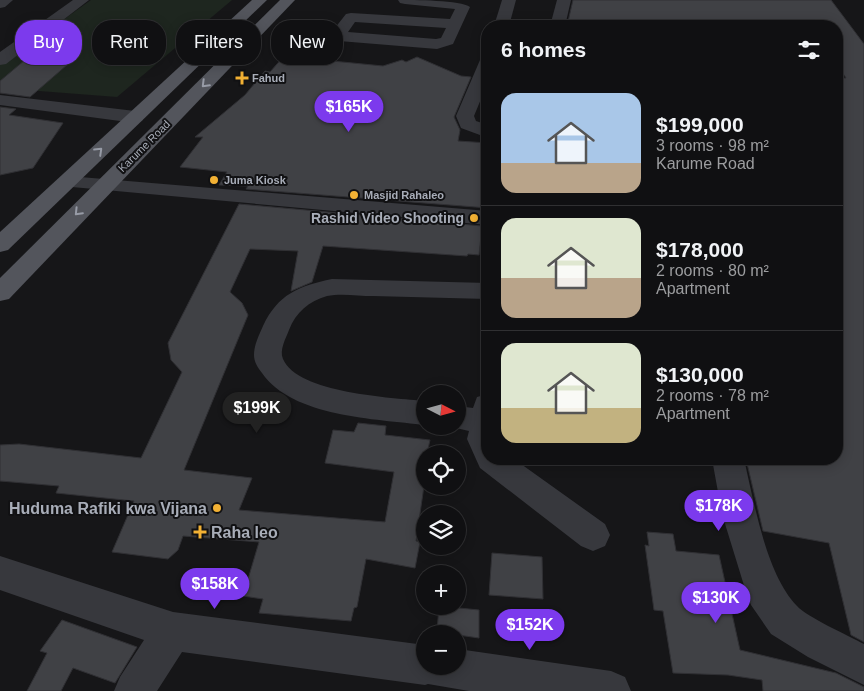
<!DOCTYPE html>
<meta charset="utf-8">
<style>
:root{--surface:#101012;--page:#19191b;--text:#f1f3f6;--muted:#9c9d9f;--line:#303032;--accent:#7c3aed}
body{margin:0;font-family:Helvetica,sans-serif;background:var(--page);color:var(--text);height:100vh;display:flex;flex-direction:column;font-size:19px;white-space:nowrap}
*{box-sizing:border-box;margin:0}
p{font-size:16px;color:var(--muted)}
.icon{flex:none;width:28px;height:28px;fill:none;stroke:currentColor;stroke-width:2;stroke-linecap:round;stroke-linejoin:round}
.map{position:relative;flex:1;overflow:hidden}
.sheet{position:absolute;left:481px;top:20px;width:362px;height:445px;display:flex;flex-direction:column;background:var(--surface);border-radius:20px;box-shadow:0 2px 12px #0003,0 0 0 1px var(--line)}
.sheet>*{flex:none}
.banner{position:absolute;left:15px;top:20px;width:391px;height:45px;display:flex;gap:10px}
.needle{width:32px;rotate:96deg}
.fabs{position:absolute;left:416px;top:385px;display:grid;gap:10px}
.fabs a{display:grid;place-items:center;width:50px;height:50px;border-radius:50%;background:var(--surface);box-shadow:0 2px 12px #0003,0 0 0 1px var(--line);font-size:25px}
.price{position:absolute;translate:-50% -42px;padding:0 11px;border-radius:18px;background:var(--accent);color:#fff;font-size:16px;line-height:32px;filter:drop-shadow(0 1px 2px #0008)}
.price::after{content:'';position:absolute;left:50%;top:30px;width:15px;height:11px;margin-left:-8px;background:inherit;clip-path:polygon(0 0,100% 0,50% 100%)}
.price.selected{background:#222;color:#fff}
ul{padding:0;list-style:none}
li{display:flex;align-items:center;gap:15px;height:125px;padding:0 20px}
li+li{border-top:1px solid var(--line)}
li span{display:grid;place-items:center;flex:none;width:140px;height:100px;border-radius:15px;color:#555}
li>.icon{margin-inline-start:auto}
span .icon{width:60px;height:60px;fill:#fffc;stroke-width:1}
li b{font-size:21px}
h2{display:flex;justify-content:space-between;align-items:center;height:60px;padding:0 20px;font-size:21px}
.chip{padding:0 18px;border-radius:20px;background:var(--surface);box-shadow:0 2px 12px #0003,0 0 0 1px var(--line);font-size:18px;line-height:45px}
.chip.selected{background:var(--accent);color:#fff}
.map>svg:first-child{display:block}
.green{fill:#1e261f}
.building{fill:#404145;stroke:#303034}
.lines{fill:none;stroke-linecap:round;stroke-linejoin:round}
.minor{fill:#37383d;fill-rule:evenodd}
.major{fill:#53555c;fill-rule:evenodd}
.oneway{stroke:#979ba6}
.poi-dot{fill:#f2b134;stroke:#111113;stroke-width:2}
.labels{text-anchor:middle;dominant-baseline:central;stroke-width:4;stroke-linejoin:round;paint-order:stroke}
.far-poi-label{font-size:11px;font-weight:bold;fill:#a8adb8;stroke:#111113;text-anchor:start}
.far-street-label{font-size:11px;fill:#a8adb8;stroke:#111113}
.poi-label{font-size:14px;font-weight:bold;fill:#a8adb8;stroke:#111113;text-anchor:end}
.near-poi-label{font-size:16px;font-weight:bold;fill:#a8adb8;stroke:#111113;text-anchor:end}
</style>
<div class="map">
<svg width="864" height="691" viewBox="0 0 864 691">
<rect width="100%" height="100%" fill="#161618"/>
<!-- green -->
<polygon class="green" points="91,0 232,0 117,97 0,88 0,65"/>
<!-- building -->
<g class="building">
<polygon points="573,0 831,0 864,44 864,642 851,635 829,543 763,531 746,459 838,459 838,78 846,78 838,66 838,26 567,26"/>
<polygon points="298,40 335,43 322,60 383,66 402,60 406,62 417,57 461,76 471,77 454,117 460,130 458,141 488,143 488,208 246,189 248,186 219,185 227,172 180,167 203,137 195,137 245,95 265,71 270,72"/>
<polygon points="32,54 75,58 30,97 0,93 0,81"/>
<polygon points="0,107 16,109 9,115 63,123 33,168 0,175"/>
<polygon points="239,204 482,226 479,255 468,254 467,256 323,246 312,282 291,291 298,251 250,249 230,292 242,303 248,315 184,470 252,478 239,510 385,522 394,472 325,463 333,430 354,432 358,423 386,426 385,435 430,440 427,454 425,454 421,486 424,486 416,541 420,542 415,568 366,559 357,607 354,608 351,621 259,613 263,599 243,596 259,542 183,536 178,550 168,559 112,552 134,501 56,493 59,486 0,481 0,445 19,444 141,458 182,372 171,360 168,343"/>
<polygon points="647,532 673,534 676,551 719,555 740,650 836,673 864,687 864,691 763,691 762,680 728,675 673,673 663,611 654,610 645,545 649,546"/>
<polygon points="492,553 542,557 543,599 489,595"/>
<polygon points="439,606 479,610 479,638 437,632"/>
<polygon points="62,620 137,647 115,683 73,668 61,691 27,691 47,653 40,651"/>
</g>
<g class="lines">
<!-- minor -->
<g class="minor">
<polygon points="0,0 13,0 5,7 0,8"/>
<polygon points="73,0 89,0 6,64 0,65 0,52"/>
<path d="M398 0C414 0 461 0 470 7L453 44 437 49 339 41 333 39 331 33 346 14 351 13 450 19 455 9 405 4 400 3ZM355 22 446 28 441 38 436 39 348 32Z"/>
<polygon points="502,0 516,0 509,26 494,26"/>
<polygon points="557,0 571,0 565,26 550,26"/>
<polygon points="488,55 488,82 474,116 476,121 488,125 488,138 461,128 456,116 480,60 482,56"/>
<polygon points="0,95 135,111 142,113 144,117 142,121 135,123 0,105"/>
<polygon points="68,176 488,211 488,225 61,186 57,182 61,178"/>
<path d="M332 279 488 283V299C449 298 411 297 373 296 359 296 341 293 327 296 309 301 296 312 289 330 286 338 279 350 283 359 297 393 393 398 425 401V425C376 419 292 417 262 373 258 368 254 362 254 355 254 345 259 335 263 326 278 294 299 286 332 279Z"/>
<polygon points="488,394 488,459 514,459 605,524 610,535 605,546 593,551 581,546 480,468 467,439 469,431 447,426 458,426 458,406 473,408 477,397"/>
<path d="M712 459H744C754 502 766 574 797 606 807 617 849 636 864 644V685L808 657 771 634 751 605 746 592 722 514Z"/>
<polygon points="0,556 173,612 425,645 425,666 458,666 458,649 611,671 625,677 631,691 469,691 428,684 425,685 182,652 157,691 114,691 120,677 144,640 0,590"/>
</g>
<!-- major -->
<g class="major">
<polygon points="252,0 267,0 8,250 0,252 0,232"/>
<polygon points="280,0 295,0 9,299 0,301 0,278"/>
</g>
</g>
<!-- one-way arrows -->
<defs><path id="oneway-chevron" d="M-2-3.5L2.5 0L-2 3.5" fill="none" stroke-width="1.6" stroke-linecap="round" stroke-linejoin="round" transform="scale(1.25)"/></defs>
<g class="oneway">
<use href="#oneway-chevron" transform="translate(205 84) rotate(135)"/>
<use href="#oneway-chevron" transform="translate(99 151) rotate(-44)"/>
<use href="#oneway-chevron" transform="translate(78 212) rotate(134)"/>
</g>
<!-- markers -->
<g class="poi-dot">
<path d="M239.5 70.5h5v5h5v5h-5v5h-5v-5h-5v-5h5z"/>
<circle cx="214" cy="180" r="5"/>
<circle cx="354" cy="195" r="5"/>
<circle cx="474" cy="218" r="5"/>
<circle cx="217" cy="508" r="5"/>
<path d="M197.5 524.5h5v5h5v5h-5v5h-5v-5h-5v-5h5z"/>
</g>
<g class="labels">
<!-- far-poi labels -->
<g class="far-poi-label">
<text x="252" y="78">Fahud</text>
<text x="224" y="180">Juma Kiosk</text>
<text x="364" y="195">Masjid Rahaleo</text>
</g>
<!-- far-street labels -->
<g class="far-street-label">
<text transform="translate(144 146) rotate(-45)">Karume Road</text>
</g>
<!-- poi labels -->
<g class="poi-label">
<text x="464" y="218">Rashid Video Shooting</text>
</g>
<!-- near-poi labels -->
<g class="near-poi-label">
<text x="207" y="508">Huduma Rafiki kwa Vijana</text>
<text x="211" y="532" text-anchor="start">Raha leo</text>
</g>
</g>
</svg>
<div class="fabs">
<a><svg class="needle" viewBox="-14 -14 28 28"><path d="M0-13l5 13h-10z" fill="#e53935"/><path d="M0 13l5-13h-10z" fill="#9c9d9f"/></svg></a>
<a><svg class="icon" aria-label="locate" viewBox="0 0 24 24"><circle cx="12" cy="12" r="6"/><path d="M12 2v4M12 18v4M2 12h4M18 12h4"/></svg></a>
<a><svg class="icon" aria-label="layers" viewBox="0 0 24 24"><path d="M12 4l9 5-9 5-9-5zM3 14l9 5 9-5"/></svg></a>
<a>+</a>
<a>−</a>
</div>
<b class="price" style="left:349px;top:133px">$165K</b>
<b class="price selected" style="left:257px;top:434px">$199K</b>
<b class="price" style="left:719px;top:532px">$178K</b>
<b class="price" style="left:215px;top:610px">$158K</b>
<b class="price" style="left:716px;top:624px">$130K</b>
<b class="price" style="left:530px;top:651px">$152K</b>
<div class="banner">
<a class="chip selected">Buy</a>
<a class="chip">Rent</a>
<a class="chip">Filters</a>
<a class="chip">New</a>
</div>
<section class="sheet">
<h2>6 homes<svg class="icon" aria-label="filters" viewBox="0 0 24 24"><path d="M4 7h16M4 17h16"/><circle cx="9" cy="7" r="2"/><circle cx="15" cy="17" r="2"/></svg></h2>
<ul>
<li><span style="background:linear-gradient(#a9c7e8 70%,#b9a48a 0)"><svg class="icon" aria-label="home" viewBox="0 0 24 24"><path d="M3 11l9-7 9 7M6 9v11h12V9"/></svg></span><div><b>$199,000</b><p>3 rooms · 98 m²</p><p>Karume Road</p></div></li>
<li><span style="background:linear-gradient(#dfe7d0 60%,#b9a48a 0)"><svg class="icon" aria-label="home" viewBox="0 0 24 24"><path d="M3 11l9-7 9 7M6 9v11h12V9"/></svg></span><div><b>$178,000</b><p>2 rooms · 80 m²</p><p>Apartment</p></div></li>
<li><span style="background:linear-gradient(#dfe7d0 65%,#c2b280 0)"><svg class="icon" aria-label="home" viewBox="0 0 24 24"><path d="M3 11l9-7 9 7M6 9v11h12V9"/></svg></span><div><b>$130,000</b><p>2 rooms · 78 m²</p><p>Apartment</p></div></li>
</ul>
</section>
</div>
